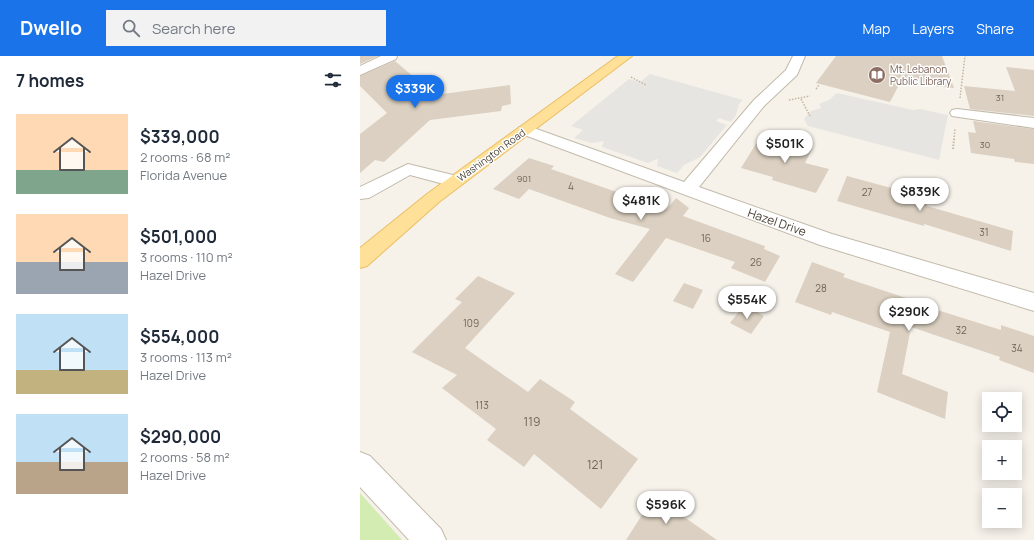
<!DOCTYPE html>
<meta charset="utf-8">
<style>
:root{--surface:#fff;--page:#f2f2f3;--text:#1f2937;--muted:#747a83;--accent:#1a73e8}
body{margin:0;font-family:Manrope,sans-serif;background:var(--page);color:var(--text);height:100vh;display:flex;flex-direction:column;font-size:15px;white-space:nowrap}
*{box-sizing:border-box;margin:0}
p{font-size:13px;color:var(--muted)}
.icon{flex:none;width:22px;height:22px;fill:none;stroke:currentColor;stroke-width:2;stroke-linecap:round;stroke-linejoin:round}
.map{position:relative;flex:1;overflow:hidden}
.details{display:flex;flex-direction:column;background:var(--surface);width:360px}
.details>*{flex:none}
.tools{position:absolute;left:622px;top:336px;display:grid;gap:8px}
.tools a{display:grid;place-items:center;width:40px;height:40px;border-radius:0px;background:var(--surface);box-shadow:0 2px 10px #0003;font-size:20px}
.price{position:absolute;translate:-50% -34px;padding:0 9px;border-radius:14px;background:#fff;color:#222;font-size:13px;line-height:26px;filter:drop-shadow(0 1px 2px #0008)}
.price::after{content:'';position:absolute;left:50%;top:24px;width:12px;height:9px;margin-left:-6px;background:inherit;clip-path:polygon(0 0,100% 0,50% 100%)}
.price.active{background:var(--accent);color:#fff}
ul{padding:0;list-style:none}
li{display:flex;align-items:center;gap:12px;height:100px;padding:0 16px}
li span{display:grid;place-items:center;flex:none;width:112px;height:80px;border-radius:0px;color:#555}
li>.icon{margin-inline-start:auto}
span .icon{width:48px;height:48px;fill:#fffc;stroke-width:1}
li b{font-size:17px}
h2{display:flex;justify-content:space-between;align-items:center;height:48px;padding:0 16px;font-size:17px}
header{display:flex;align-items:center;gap:24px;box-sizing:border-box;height:56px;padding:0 20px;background:var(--accent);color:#fff}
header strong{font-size:19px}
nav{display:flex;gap:22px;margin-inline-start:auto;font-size:14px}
.search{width:280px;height:36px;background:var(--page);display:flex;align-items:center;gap:10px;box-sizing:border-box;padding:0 14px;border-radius:0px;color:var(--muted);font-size:15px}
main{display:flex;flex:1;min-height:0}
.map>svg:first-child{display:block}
.green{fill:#d2ecb1}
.parking{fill:#e7e5e1}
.building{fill:#dbd0c1}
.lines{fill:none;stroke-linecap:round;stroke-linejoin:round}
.minor-casing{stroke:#c2baab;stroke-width:2}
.major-casing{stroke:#ebbf62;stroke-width:2}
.path-far1{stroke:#c5b59c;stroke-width:1.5;stroke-dasharray:1.5 1.5;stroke-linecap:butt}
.path{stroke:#c5b59c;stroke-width:2;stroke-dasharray:1.5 1.5;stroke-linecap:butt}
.minor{fill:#fff;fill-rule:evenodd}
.major{fill:#ffe099;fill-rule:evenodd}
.labels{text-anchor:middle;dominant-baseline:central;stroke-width:3;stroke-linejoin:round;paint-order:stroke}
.far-number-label{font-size:9px;fill:#6e665a}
.far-education-label{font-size:10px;fill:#785e54;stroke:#fff;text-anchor:start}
.far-street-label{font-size:10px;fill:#4a4237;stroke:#fff}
.number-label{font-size:10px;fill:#6e665a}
.street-label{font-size:12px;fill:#4a4237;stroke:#fff}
.near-number-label{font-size:12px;fill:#6e665a}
</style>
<header>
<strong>Dwello</strong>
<div class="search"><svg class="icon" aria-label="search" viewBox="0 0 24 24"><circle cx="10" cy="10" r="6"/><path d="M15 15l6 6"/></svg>Search here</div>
<nav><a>Map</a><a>Layers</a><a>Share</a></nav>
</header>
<main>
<section class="details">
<h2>7 homes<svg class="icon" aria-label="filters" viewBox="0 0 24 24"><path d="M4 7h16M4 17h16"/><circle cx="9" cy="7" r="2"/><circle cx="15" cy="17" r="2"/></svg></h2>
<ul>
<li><span style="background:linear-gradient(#ffd9b3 70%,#7fa58c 0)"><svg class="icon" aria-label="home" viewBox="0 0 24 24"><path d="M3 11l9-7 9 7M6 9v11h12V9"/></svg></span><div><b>$339,000</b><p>2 rooms · 68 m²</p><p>Florida Avenue</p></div></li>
<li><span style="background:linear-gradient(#ffd9b3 60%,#9aa5b1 0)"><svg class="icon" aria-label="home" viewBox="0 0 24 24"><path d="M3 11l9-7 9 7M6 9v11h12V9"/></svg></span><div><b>$501,000</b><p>3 rooms · 110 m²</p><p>Hazel Drive</p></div></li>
<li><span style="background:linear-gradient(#bfe0f5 70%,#c2b280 0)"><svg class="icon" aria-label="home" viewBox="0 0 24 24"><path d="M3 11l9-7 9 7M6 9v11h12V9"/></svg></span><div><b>$554,000</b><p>3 rooms · 113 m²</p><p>Hazel Drive</p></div></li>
<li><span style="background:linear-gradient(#bfe0f5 60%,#b9a48a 0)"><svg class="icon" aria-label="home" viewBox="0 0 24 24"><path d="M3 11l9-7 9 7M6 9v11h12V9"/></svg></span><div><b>$290,000</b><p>2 rooms · 58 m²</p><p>Hazel Drive</p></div></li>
</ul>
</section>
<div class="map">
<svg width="674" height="484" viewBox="0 0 674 484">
<rect width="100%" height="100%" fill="#f6f2ea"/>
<!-- green -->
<polygon class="green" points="0,437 42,484 0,484"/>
<!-- parking -->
<g class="parking">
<polygon points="290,18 383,44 379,48 376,59 371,66 359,62 356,65 367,69 340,101 324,109 317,117 297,110 298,104 297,103 288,107 242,91 244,85 232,87 214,82 223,74 211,70 269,23 280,26"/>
<polygon points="477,37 553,54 560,53 588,59 579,104 448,70 444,63 451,55 461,52 459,48 469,44"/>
</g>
<!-- building -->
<g class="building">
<polygon points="0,0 18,0 0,8"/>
<polygon points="476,0 582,0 594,32 540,27 530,46 456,27"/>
<polygon points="35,5 75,39 150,29 151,48 142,50 141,55 70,64 24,106 15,104 0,117 0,78 27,57 0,30 0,20"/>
<polygon points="646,11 674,14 674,60 610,53 604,30 655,35"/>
<polygon points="613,65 674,73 674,108 655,106 654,103 611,97 608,76 616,77"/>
<polygon points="402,78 452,93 445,107 469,113 456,137 412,124 413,121 381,112"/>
<polygon points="169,102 194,110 191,113 268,140 267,142 307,153 316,142 329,152 323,160 405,190 404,193 420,200 405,226 371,212 375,206 306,182 273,226 255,218 290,173 250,162 169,133 159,143 133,133"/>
<polygon points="487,120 568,142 567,150 653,175 651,195 564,168 564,170 477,145"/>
<polygon points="452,206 485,218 483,221 555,245 555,247 641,274 641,269 674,280 674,317 639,304 640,301 551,271 542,318 588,336 585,363 517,336 530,276 472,256 471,259 435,246"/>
<polygon points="118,220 155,237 105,292 168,336 180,323 215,346 210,353 278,403 241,453 174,398 164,411 127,384 136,373 82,332 97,319 52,296 102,246 95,243"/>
<polygon points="324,227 343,234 333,253 313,245"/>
<polygon points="384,249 404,260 391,278 370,267"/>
<polygon points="294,440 357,484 266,484"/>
</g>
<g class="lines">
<!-- minor casing -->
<g class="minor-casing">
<g id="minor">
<polygon points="21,0 37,0 36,3 0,19 0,10"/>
<polygon points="433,0 445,0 437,19 404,50 339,131 472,178 674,237 674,255 460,189 159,77 157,74 159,71 171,71 324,126 394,44 426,14"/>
<polygon points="597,53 674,62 674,72 592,60 590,57 592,54"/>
<polygon points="48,108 101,121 104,125 101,129 95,131 50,119 9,142 0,143 0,131"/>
<polygon points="0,396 10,400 81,473 86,484 49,484 0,431"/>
</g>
</g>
<!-- major casing -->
<g class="major-casing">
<polygon id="major" points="258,0 272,0 79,146 7,210 0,212 0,192 67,138"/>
</g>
<!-- path-far1 -->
<g class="path-far1">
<polyline points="271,21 286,29"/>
<polyline points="456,33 459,29"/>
<polyline points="600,42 605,0"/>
<polyline points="441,43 450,60"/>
<polyline points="429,44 450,40"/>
<polyline points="594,84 595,72"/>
</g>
<!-- path -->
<polyline class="path" points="593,93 594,83"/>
<!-- minor -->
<use href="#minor" class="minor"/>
<!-- major -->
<use href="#major" class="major"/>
</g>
<!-- icons -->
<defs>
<g id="library-disc" transform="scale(0.9)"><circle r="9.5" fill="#8d6e63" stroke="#fff"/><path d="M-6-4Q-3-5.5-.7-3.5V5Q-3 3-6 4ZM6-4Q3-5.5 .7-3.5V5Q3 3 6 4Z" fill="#fff"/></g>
</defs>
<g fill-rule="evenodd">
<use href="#library-disc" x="517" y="19"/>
</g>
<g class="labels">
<!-- far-number labels -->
<g class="far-number-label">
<text x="640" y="41">31</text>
<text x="625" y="88">30</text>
<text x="164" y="122">901</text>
</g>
<!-- far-education labels -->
<g class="far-education-label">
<text x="530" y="13">Mt. Lebanon<tspan x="530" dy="12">Public Library</tspan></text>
</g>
<!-- far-street labels -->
<g class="far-street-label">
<text transform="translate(131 99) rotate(-36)">Washington Road</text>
</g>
<!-- number labels -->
<g class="number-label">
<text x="211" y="130">4</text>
<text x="507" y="136">27</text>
<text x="624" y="176">31</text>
<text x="346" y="182">16</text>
<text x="396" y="206">26</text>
<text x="461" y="232">28</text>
<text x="111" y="267">109</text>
<text x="601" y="274">32</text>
<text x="657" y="292">34</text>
<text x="122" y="349">113</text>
</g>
<!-- street labels -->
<g class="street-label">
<text transform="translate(417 166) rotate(19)">Hazel Drive</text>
</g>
<!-- near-number labels -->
<g class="near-number-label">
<text x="172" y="365">119</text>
<text x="235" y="408">121</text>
</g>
</g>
</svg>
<div class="tools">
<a><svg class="icon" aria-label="locate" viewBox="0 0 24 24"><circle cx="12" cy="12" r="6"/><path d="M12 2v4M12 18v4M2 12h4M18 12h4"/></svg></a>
<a>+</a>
<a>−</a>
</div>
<b class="price active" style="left:55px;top:53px">$339K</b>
<b class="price" style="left:425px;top:108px">$501K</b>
<b class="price" style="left:560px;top:156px">$839K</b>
<b class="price" style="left:281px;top:165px">$481K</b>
<b class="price" style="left:387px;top:264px">$554K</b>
<b class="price" style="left:549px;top:276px">$290K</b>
<b class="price" style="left:306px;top:469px">$596K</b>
</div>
</main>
